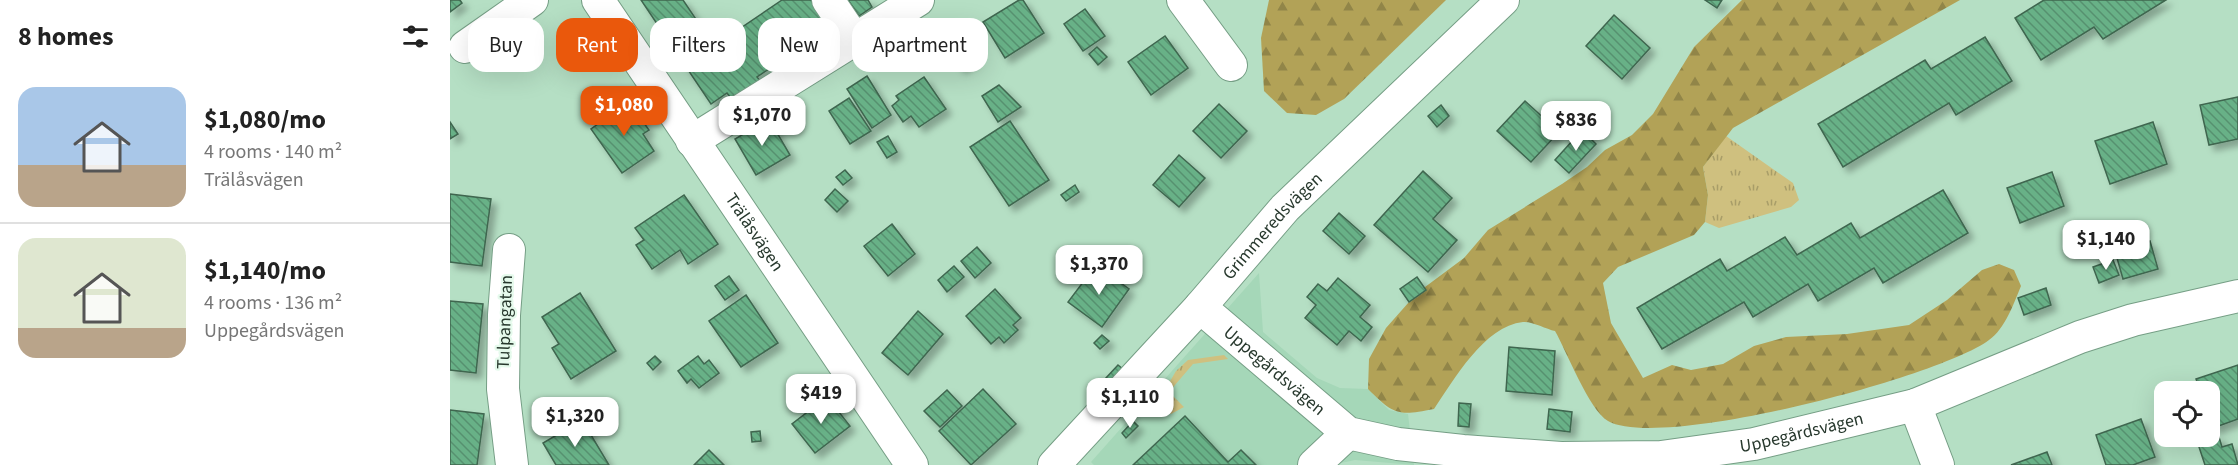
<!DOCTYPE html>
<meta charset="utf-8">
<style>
:root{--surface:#fff;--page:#f2f2f2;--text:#222;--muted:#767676;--line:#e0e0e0;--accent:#ea580c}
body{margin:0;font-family:"Source Sans 3",sans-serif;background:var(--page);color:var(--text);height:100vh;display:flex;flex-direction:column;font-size:22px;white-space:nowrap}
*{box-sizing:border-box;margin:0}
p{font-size:20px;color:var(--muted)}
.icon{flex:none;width:33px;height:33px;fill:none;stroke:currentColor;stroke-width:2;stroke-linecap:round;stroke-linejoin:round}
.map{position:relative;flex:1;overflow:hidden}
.sheet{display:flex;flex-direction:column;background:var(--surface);width:450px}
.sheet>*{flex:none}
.hud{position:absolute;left:18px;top:18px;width:570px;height:54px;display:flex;gap:12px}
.buttons{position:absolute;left:1704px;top:381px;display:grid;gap:12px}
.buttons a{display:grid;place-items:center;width:66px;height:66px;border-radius:12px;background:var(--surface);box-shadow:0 6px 24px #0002;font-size:30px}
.price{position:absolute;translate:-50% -51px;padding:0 14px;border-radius:12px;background:#fff;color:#222;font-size:20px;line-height:39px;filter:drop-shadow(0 2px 3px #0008)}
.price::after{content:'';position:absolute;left:50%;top:36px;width:18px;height:14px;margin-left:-9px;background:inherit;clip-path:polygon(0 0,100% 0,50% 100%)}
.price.selected{background:var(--accent);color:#fff}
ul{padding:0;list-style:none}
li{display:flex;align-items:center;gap:18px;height:150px;padding:0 18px}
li+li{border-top:2px solid var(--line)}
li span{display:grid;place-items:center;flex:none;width:168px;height:120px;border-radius:18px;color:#555}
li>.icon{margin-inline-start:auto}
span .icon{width:72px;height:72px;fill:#fffc;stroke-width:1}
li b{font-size:26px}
h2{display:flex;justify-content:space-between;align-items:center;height:72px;padding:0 18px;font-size:26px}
.tag{padding:0 21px;border-radius:18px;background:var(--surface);box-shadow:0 6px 24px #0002;font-size:21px;line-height:54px}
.tag.selected{background:var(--accent);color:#fff}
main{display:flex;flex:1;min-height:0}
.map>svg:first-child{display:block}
.built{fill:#a5d7b8}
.grass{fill:url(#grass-tufts)}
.forest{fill:url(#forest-firs)}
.building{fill:url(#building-back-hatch);stroke:#3f664f;stroke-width:1.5;filter:url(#shadow)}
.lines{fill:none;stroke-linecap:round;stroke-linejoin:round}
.minor-casing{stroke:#759e85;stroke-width:34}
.minor{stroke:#fff;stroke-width:32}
.labels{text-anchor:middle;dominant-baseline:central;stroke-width:4.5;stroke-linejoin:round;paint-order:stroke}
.street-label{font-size:18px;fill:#27382d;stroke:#e5faec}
</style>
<main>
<section class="sheet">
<h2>8 homes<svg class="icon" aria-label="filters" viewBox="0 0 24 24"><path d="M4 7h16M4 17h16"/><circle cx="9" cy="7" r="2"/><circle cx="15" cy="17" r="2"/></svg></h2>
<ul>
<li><span style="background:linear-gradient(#a9c7e8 65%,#b9a48a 0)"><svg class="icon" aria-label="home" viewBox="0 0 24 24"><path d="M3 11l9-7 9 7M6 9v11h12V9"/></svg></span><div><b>$1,080/mo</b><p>4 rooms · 140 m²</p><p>Trälåsvägen</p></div></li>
<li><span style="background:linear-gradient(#dfe7d0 75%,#b9a48a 0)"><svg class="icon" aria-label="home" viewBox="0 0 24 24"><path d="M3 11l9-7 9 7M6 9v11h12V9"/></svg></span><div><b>$1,140/mo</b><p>4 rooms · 136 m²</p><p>Uppegårdsvägen</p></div></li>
</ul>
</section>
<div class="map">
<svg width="1788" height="465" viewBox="0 0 1788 465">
<defs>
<pattern id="grass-tufts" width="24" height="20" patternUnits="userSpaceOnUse" patternTransform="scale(1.5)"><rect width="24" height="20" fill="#cfc07f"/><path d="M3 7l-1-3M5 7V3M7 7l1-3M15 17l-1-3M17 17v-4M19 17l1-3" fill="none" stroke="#a89d68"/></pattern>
<pattern id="forest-firs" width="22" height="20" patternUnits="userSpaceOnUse" patternTransform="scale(1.5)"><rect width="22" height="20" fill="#b2a257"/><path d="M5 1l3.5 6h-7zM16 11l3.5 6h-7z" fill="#918548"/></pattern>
<pattern id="building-back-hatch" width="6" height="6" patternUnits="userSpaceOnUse" patternTransform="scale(1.5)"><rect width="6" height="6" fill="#68b187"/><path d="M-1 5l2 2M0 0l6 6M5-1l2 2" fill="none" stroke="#56916f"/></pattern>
<filter id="shadow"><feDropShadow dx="5.5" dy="5.5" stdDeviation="3" flood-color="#0004"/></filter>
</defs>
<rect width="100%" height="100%" fill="#b5dfc4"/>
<!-- built -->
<polygon class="built" points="809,273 813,332 867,378 890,388 918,389 939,410 958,414 964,465 905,460 882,465 644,465 641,462"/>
<!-- grass -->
<g class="grass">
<polygon points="1276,136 1343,183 1349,200 1341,207 1269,228 1255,222 1258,195 1253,167"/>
<polygon points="774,355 778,359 743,364 719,392 734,407 721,414 708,402 726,371 738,360"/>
</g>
<!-- forest -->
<g class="forest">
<polygon points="819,0 996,0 894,99 866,115 837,113 814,91 811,38"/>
<path d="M1292 0H1510L1283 128 1253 167 1258 195 1255 222 1244 235 1168 267 1153 283 1161 323 1193 378 1222 365 1241 370 1273 364 1304 346 1336 337 1397 334 1459 325 1497 300 1532 270 1549 264 1564 270 1571 286C1564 303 1555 329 1539 340 1490 377 1210 451 1158 421 1139 410 1117 352 1105 331 1096 329 1082 321 1073 322 1034 326 1004 380 984 409 948 416 944 415 918 389L919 359 936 328 967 293 1014 258 1038 230 1112 184 1137 167 1155 150 1182 135 1203 114 1244 47Z"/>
</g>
<!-- building -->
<g class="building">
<polygon points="0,0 10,0 12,3 0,12"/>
<polygon points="191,0 233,0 264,46 332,0 362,0 374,19 366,24 377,41 336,68 331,61 307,77 312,83 284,102 277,93 261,104"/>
<polygon points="398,0 418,0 422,7 409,16"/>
<polygon points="569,0 573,0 594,33 555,58 533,22"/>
<polygon points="1255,0 1272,0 1267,8"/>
<polygon points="1594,0 1716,0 1653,39 1644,27 1591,60 1565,18"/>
<polygon points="635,9 655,36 633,51 614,24"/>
<polygon points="1164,15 1200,48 1172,79 1136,46"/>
<polygon points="502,27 523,60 510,68 489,36"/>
<polygon points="715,36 738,68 701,95 678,62"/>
<polygon points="1535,37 1562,81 1506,115 1499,103 1393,167 1368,124 1475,60 1481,69"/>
<polygon points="647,47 657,57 648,65 639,54"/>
<polygon points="417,76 441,115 422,128 397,89"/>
<polygon points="474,77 496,109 469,127 461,116 453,122 442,106 449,100 446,96"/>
<polygon points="549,85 571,107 548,122 532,96"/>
<polygon points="1788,97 1788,139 1759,145 1750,105"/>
<polygon points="399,98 421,131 400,144 379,111"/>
<polygon points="1075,101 1109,132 1081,162 1047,131"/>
<polygon points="179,102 199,130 193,134 204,151 172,173 141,129"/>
<polygon points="769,104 797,131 771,158 743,131"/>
<polygon points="991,105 999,116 987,127 978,116"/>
<polygon points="319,119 340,155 306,175 285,139"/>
<polygon points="560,121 599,180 559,206 520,147"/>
<polygon points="0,122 8,134 0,139"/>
<polygon points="1703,122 1717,164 1660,184 1645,141"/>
<polygon points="1132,130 1146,144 1119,173 1105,160"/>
<polygon points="438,136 447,152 437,158 427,142"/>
<polygon points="729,155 755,178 729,207 703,185"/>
<polygon points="395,170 402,178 393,185 386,177"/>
<polygon points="973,171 1002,198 983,219 1007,240 978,272 924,225"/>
<polygon points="1602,172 1614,206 1570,223 1557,188"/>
<polygon points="625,185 629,192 616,201 611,195"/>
<polygon points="385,189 398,201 387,212 375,200"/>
<polygon points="1493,190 1518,233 1433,283 1424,268 1368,301 1358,284 1303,317 1294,302 1212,349 1187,308 1270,259 1277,271 1335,237 1347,255 1401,223 1410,238"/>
<polygon points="0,194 41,199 32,266 0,262"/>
<polygon points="234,195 268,244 238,264 230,250 202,269 186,245 194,240 185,228"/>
<polygon points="889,213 915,236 899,254 873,231"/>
<polygon points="442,224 465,254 438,276 414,246"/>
<polygon points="1700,241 1708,269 1673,279 1665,251"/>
<polygon points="527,247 541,263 525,278 511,261"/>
<polygon points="1663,260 1669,275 1649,283 1643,267"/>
<polygon points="646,265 679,289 652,327 618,302"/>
<polygon points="504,266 514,277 497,292 488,280"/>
<polygon points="279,276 289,290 275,300 265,286"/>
<polygon points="967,277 976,290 959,302 950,289"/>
<polygon points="888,278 920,305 910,317 922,327 911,341 899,331 887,345 855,318 866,305 857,297 868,284 877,291"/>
<polygon points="1596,288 1601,305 1574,315 1568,298"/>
<polygon points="545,289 571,318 563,325 568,330 554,343 549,337 541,344 516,316"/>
<polygon points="130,293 166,351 121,379 102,348 109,344 92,317"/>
<polygon points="296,295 328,343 291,367 259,321"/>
<polygon points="0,301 33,304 26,373 0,370"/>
<polygon points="468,311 493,334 458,375 432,353"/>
<polygon points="652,335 659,341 650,349 644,343"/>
<polygon points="1059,347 1105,351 1102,395 1056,391"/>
<polygon points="205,356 211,362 203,370 197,363"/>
<polygon points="248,356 254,364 259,360 269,373 249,388 241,379 237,383 228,371"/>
<polygon points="668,365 673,369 660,384 655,379"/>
<polygon points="1788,365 1788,419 1763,428 1760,418 1760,392 1751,392 1746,379"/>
<polygon points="533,389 566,424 521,465 489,431"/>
<polygon points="497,390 512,406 490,427 474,411"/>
<polygon points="377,397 400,426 365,453 342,424"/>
<polygon points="1009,403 1021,404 1019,427 1008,426"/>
<polygon points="1099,409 1122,412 1120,432 1097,429"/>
<polygon points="0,410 34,414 27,465 0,465"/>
<polygon points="735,416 778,462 791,450 806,465 683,465"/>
<polygon points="1691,419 1705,457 1683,465 1656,465 1646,435"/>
<polygon points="132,420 159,465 106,465 93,443"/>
<polygon points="683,421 688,426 676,438 672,433"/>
<polygon points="310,431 311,441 302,442 301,432"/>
<polygon points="1769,437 1772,447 1782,444 1788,465 1755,465 1748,444"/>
<polygon points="259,450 274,465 244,465"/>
<polygon points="1597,452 1602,465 1561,465"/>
</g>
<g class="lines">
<!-- minor casing -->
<g class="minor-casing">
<g id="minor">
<path id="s1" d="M148 0 462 465"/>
<polyline points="378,0 405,40"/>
<polyline points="733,0 781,65"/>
<polyline points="15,47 82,0"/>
<polyline points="242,141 468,0"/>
<polyline points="59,250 54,315 53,389 62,465"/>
<path id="s2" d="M750 307 898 433 948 444 1013 451 1111 458 1211 457 1304 444 1465 405 1630 337 1683 320 1788 296"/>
<polyline points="1465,405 1488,465"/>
<path id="s3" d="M604 465 750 307 835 208 1053 0"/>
<polyline points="864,465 898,433"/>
</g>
</g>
<!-- minor -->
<use href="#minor" class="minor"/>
</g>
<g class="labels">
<!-- street labels -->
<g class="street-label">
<text stroke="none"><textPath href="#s3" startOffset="324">Grimmeredsvägen</textPath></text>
<text stroke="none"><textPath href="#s1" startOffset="280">Trälåsvägen</textPath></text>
<text transform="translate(55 322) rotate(-88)">Tulpangatan</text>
<text stroke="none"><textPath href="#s2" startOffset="98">Uppegårdsvägen</textPath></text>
<text stroke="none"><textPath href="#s2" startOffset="652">Uppegårdsvägen</textPath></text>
</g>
</g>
</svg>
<div class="buttons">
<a><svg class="icon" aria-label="locate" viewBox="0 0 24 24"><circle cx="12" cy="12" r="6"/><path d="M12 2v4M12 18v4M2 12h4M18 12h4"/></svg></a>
</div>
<b class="price selected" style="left:174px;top:137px">$1,080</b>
<b class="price" style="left:312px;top:147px">$1,070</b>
<b class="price" style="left:1126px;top:152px">$836</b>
<b class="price" style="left:1656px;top:271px">$1,140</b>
<b class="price" style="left:649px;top:296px">$1,370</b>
<b class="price" style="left:371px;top:425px">$419</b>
<b class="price" style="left:680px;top:429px">$1,110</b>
<b class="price" style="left:125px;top:448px">$1,320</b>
<div class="hud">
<a class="tag">Buy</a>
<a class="tag selected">Rent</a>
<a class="tag">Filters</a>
<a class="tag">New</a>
<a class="tag">Apartment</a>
</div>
</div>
</main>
